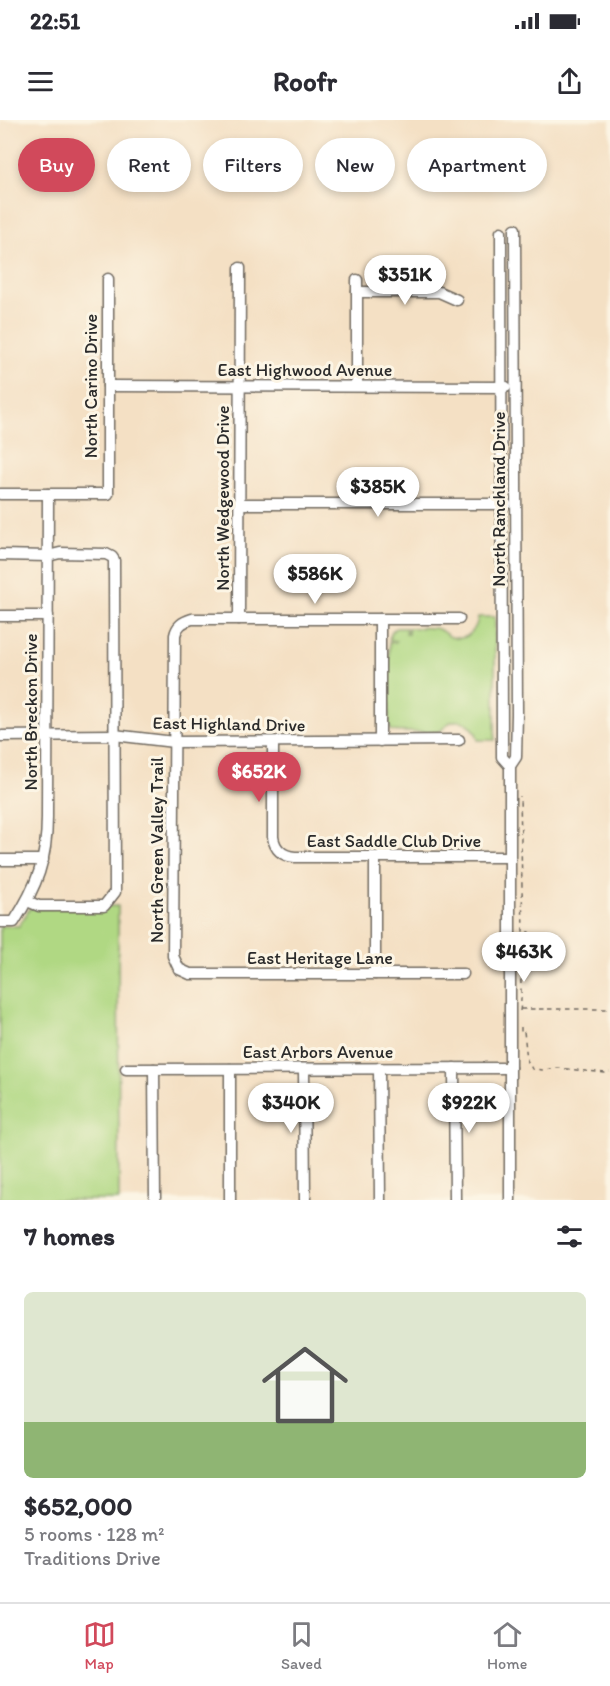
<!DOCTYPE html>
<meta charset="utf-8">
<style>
:root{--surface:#fff;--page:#f7f7f7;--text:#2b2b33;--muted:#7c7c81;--line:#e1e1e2;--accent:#d1495b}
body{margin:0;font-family:Itim,sans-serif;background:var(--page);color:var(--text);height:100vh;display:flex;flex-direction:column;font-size:22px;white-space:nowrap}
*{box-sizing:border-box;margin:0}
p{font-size:20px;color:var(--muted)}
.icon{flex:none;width:33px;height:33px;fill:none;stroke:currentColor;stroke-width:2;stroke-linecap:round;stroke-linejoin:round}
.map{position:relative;height:1080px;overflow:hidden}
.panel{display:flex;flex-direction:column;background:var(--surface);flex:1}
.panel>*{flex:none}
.banner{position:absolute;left:18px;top:18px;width:574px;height:54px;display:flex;gap:12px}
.price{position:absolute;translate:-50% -51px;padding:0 14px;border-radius:21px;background:#fff;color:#222;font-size:20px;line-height:39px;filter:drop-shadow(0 2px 3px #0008)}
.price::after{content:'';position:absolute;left:50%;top:36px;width:18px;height:14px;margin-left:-9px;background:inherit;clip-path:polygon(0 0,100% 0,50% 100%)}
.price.on{background:var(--accent);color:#fff}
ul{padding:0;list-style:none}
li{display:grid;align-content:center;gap:12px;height:318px;padding:0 24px}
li+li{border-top:2px solid var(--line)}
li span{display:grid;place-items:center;height:186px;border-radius:9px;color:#555}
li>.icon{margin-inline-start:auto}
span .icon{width:108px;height:108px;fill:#fffc;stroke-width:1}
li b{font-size:26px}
h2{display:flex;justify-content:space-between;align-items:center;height:72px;padding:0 24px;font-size:26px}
.chip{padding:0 21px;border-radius:27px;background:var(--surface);box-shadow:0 3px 9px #0003;font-size:21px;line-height:54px}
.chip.on{background:var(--accent);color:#fff}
.status{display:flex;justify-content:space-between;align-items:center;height:42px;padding:0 30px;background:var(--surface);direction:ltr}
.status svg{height:16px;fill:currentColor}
header{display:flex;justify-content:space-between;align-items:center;height:78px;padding:0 24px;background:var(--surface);font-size:27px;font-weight:800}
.tab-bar{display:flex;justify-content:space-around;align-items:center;height:84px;border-top:2px solid var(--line);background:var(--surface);font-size:16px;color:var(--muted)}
.tab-bar a{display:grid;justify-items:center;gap:3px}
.tab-bar .on{color:var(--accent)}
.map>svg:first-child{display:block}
.green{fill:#b0d883;stroke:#6e8257;stroke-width:1.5}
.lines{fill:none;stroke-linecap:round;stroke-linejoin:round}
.minor-casing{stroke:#716a61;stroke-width:13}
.path{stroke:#716a61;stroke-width:1.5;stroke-dasharray:4.5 4.5;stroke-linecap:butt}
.minor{stroke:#fff;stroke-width:10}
.labels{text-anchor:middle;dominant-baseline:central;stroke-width:6;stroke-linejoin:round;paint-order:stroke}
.street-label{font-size:18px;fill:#2b2b2b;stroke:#fcf5e5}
</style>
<div class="status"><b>22:51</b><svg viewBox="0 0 49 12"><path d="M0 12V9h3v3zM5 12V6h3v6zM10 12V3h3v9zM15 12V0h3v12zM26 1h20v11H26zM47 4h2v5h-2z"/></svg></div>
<header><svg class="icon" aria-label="menu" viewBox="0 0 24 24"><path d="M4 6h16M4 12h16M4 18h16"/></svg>Roofr<svg class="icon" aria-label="share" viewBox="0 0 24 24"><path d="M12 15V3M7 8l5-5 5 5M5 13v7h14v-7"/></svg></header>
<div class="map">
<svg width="610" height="1080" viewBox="0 0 610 1080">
<rect width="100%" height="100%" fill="#fcf5e5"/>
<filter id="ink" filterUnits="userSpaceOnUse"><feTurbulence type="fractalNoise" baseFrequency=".0167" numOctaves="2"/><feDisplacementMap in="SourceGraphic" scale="12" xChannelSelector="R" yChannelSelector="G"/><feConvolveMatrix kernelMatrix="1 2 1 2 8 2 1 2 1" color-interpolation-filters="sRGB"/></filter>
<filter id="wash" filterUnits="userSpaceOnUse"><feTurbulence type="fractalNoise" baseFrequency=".008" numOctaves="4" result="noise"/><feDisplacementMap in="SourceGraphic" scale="24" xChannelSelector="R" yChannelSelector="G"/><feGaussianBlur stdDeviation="1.35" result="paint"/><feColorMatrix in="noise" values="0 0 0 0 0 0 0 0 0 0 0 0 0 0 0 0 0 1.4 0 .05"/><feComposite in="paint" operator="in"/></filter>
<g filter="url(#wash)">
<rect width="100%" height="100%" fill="#f4e0c4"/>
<!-- green -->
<g class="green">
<path d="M478 497H495V620H478C476 608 465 597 451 602 446 604 444 609 440 611 434 613 399 612 392 611L389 606V523L395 522 396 521 389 520 392 511 396 508H406V513L408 514V508C417 508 430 506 438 509 443 511 446 515 451 517 465 522 477 511 478 497Z"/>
<polygon points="118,786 119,1080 0,1080 0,806 19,806 30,788"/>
</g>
</g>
<g filter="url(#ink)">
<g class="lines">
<!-- minor casing -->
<g class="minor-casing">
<g id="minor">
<polyline points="501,112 502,637 510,646"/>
<polyline points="357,172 439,172 457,180"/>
<polyline points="108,266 506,267"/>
<polyline points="357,266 357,160"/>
<polyline points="0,374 108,374 108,159"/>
<polyline points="240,384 506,384"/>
<polyline points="0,435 48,436 60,433 106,434 112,437 114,440 115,772 104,786 39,786 27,781"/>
<polyline points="0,496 48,496"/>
<polyline points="239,499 240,148"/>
<polyline points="380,499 380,621"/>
<path d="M459 499H192C182 502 177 506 175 515L173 836 179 849 190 854H463"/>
<polyline points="0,616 114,615 174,622 459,620"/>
<path d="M273 622V717C275 730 283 736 295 737H509"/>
<polyline points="0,740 43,740"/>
<path d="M0 802H14C37 766 47 740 47 697L48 374"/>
<polyline points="375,854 375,737"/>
<polyline points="379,948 380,1080"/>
<polyline points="454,948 455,1080"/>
<polyline points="126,949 510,948"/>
<polyline points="154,949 155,1080"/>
<polyline points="230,949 230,1080"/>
<polyline points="304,949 305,1080"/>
<polyline points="510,1080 510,646 516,637 517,594 515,109"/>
</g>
</g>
<!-- path -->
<g class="path">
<polyline points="521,889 610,889"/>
<path d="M520 891C523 871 518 850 524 831L530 829 529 812H523L520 676"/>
<polyline points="521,907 521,912 524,911 527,940 532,949 544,950 558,948 605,953 610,952"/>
</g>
<!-- minor -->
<use href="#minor" class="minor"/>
</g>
</g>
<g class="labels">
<!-- street labels -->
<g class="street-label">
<text x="305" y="250">East Highwood Avenue</text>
<text transform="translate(91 266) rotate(-90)">North Carino Drive</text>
<text transform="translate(223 378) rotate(-90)">North Wedgewood Drive</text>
<text transform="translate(499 379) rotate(-90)">North Ranchland Drive</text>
<text transform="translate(31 592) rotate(-90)">North Breckon Drive</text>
<text transform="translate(229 604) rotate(1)">East Highland Drive</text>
<text x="394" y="721">East Saddle Club Drive</text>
<text transform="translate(157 730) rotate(-90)">North Green Valley Trail</text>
<text x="320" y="838">East Heritage Lane</text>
<text x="318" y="932">East Arbors Avenue</text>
</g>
</g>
</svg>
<b class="price" style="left:405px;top:186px">$351K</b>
<b class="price" style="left:378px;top:398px">$385K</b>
<b class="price" style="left:315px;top:485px">$586K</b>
<b class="price on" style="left:259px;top:683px">$652K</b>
<b class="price" style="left:524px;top:863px">$463K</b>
<b class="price" style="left:291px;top:1014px">$340K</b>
<b class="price" style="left:469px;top:1014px">$922K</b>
<div class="banner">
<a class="chip on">Buy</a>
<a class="chip">Rent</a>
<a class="chip">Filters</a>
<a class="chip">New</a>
<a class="chip">Apartment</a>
</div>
</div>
<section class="panel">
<h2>7 homes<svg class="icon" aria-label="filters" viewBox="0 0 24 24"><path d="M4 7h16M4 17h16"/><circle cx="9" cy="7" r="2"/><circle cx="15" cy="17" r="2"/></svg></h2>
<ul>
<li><span style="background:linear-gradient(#dfe7d0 70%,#8fb573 0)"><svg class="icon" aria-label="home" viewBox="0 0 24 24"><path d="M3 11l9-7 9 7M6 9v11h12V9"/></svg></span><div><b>$652,000</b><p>5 rooms · 128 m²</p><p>Traditions Drive</p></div></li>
</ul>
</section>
<nav class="tab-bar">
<a class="on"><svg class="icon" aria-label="map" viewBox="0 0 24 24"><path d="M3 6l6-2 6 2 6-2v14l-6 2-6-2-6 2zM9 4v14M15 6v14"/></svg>Map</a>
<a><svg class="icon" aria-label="saved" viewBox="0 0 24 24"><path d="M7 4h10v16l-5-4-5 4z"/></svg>Saved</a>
<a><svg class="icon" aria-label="home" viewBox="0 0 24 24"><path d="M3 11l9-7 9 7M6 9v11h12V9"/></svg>Home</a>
</nav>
